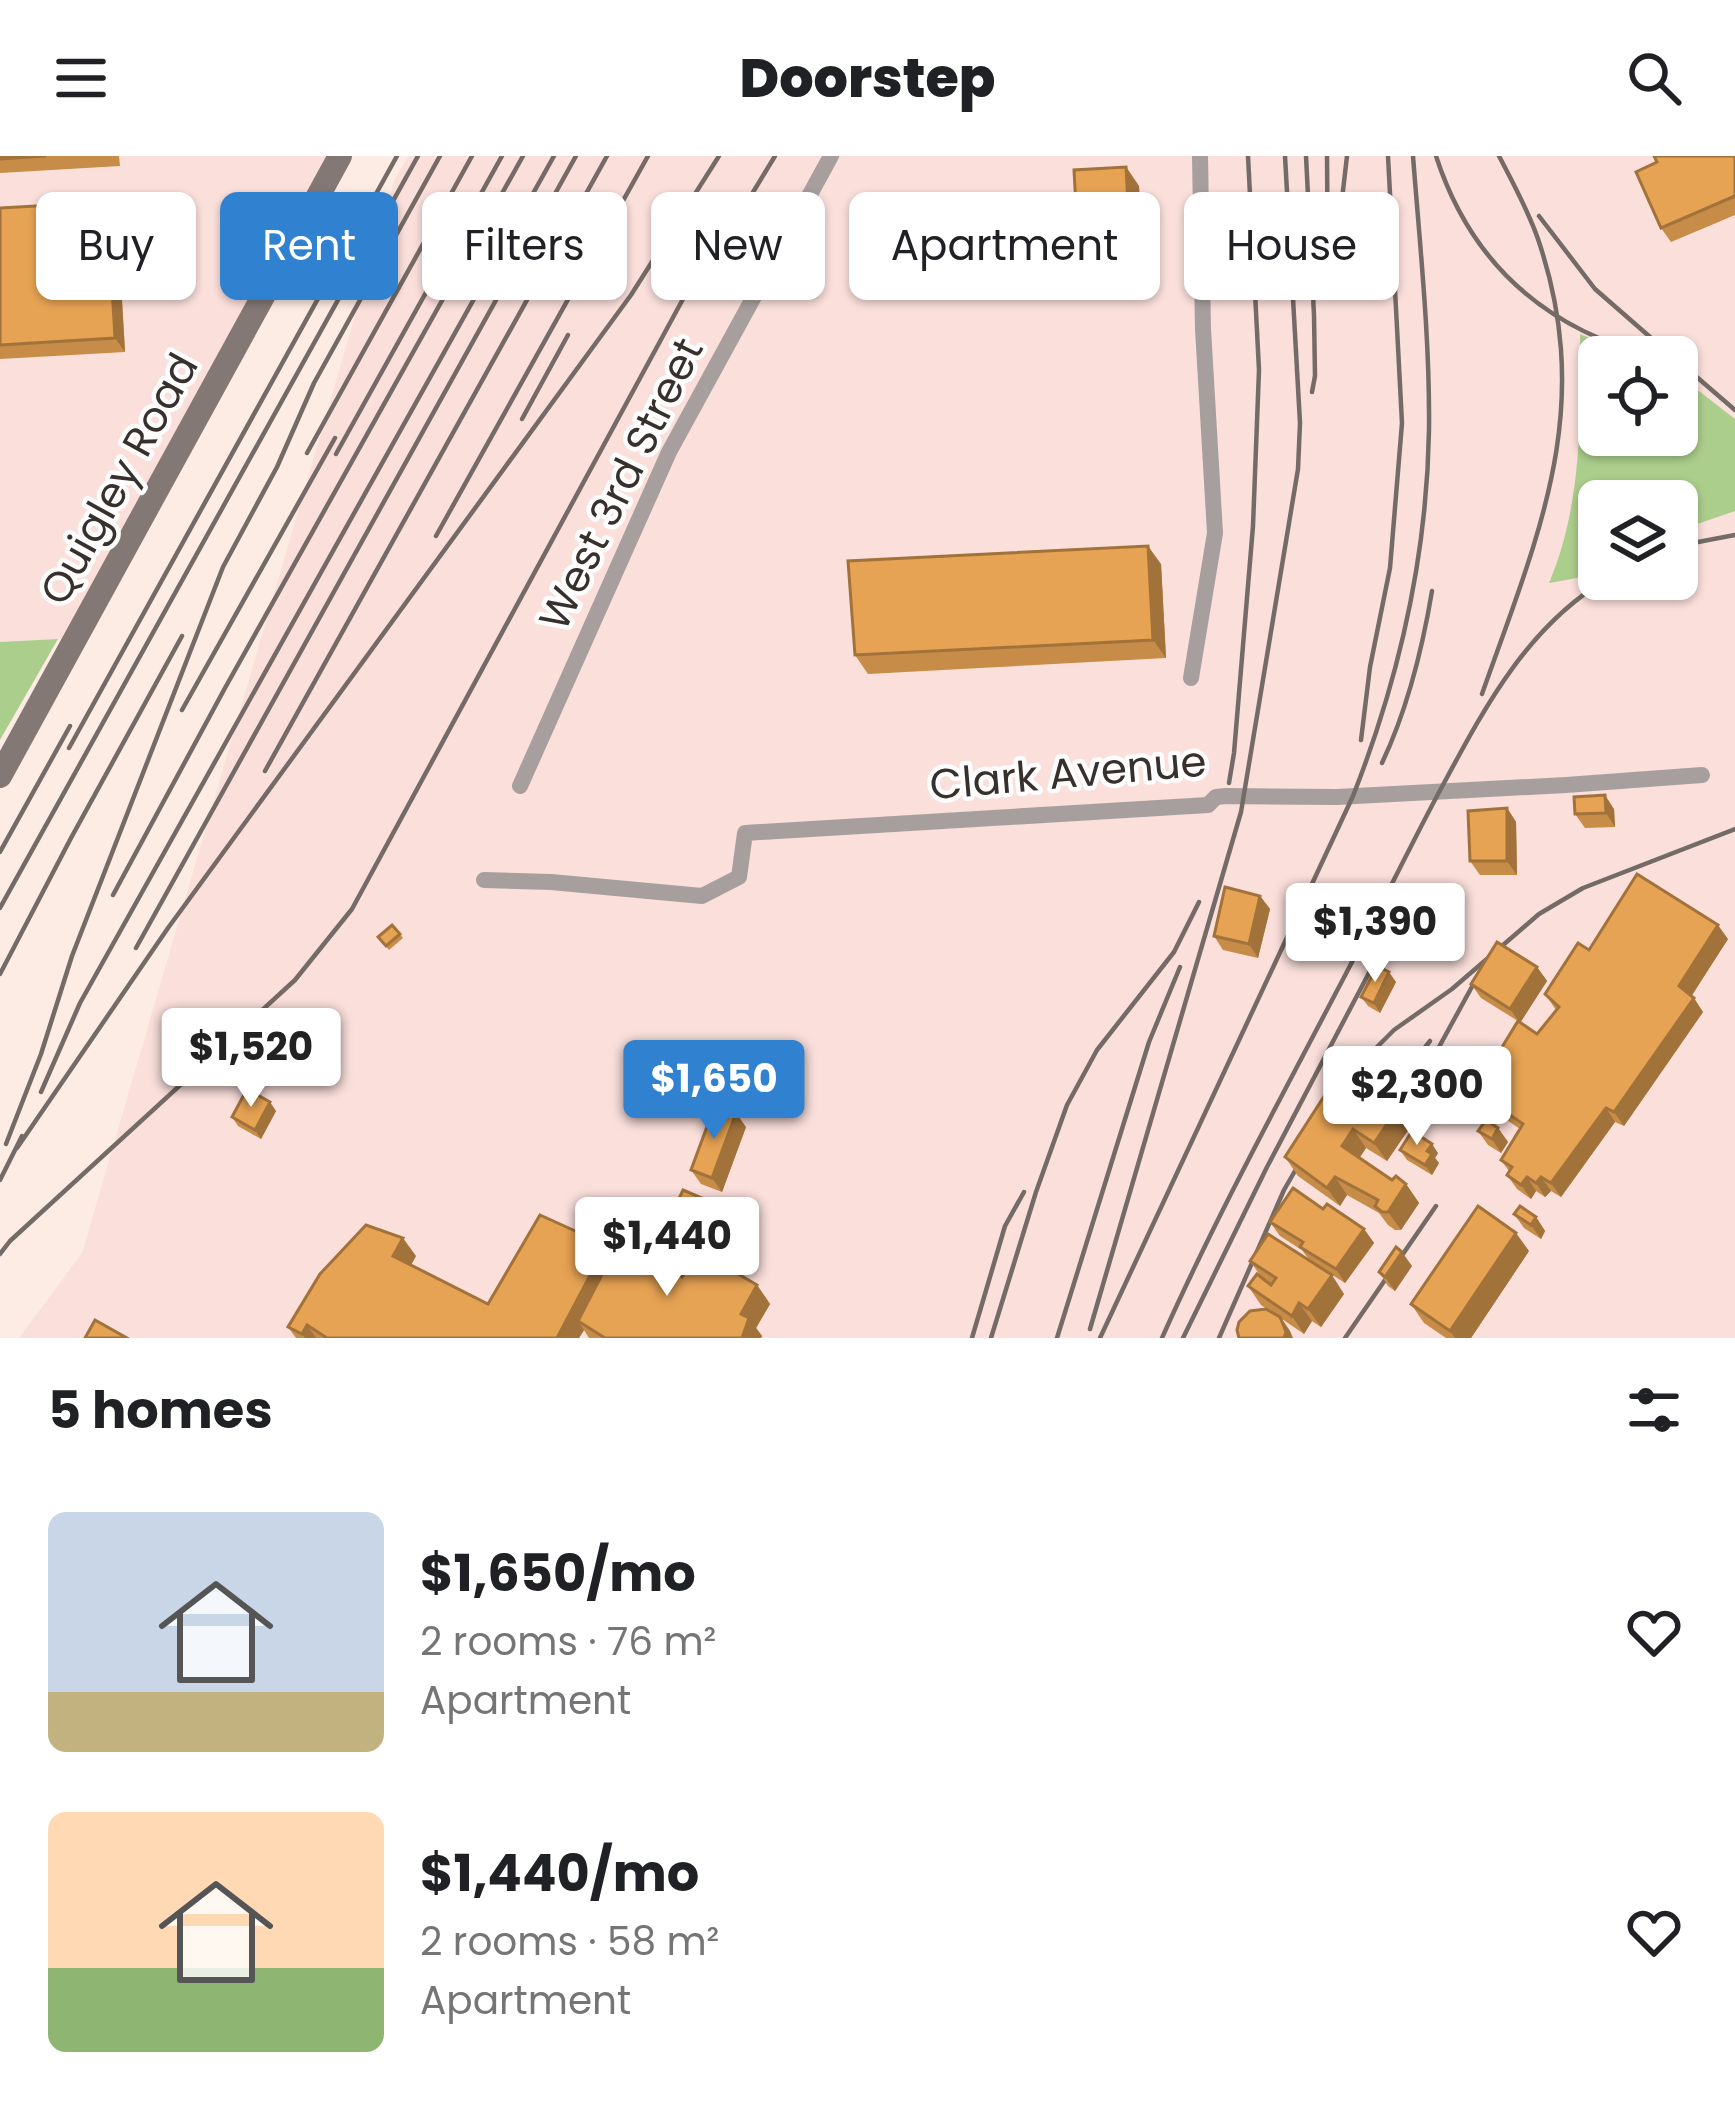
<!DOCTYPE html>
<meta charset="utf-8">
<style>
:root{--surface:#fff;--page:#f6f6f6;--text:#202124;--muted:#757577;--accent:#3082d1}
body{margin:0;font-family:Poppins,sans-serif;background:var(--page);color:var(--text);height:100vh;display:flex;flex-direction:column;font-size:45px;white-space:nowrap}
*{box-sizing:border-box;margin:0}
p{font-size:39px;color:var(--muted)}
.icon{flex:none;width:66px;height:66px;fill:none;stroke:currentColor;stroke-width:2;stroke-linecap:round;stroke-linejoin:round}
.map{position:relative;height:1182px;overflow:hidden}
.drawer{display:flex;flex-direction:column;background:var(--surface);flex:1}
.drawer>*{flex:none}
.banner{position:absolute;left:36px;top:36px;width:1665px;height:108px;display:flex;gap:24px}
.tools{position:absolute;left:1578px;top:180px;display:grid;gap:24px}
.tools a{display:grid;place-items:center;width:120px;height:120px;border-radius:18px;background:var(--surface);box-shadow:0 3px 9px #0004;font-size:60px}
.price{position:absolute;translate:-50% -102px;padding:0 27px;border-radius:12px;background:#fff;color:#222;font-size:39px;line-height:78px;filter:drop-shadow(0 3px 6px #0008)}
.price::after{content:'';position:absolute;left:50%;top:72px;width:36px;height:27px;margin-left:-18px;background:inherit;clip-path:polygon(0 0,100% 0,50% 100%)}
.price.selected{background:var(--accent);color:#fff}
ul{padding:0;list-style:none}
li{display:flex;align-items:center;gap:36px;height:300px;padding:0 48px}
li span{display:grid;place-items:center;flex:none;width:336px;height:240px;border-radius:18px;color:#555}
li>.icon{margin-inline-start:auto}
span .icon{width:144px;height:144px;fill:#fffc;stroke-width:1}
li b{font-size:51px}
h2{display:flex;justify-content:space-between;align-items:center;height:144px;padding:0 48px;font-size:51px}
.pill{padding:0 42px;border-radius:18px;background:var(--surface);box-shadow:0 3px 9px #0004;font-size:42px;line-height:108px}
.pill.selected{background:var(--accent);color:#fff}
header{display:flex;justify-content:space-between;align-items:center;height:156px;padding:0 48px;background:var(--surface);font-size:54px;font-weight:800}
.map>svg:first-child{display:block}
.industrial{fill:#fadfdb;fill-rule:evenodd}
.green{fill:#acce8c}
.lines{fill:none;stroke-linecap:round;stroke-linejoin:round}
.street{stroke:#a79f9d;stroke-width:16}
.secondary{stroke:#847875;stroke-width:24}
.rail{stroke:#756b66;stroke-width:4.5}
.wall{fill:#c78c48}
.shaded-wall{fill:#a2723b}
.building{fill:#e7a354;stroke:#a2723b;stroke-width:3}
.labels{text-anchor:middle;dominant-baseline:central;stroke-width:9;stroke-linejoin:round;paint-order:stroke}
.street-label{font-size:42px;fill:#37302d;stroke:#fdfdfd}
</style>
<header><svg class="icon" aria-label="menu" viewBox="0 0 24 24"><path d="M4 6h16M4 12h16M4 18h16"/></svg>Doorstep<svg class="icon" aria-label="search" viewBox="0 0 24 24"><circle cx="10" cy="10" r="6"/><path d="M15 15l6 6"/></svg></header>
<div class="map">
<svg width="1735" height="1182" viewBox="0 0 1735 1182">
<rect width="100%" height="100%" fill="#fdece4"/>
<!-- industrial -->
<g class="industrial">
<polygon points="0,0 340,0 76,482 0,486"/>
<path d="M408 0H1735V1182H19L82 1097 394 26ZM1599 201H1677V279H1599ZM1599 345H1677V423H1599Z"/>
</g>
<!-- green -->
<g class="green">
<path d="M1580 178 1633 201H1599V279H1677V218L1735 263V355L1677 375V345H1599V403L1577 422 1549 427C1582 350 1581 261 1580 178Z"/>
<polygon points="58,483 0,584 0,486"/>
</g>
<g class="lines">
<!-- street -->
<g class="street">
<polyline points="1191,522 1215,377 1203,173 1200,0"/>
<polyline points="520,630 669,296 831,0"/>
<polyline points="484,724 551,726 702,740 739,721 745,677 1208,649 1216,641 1226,640 1337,641 1566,629 1702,619"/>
</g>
<!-- secondary -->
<polyline class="secondary" points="0,620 340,0"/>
<!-- rail -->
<g class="rail">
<polyline points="1306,0 1314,159 1315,220 1312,236"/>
<polyline points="1327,0 1328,123"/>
<path d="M1436 0C1471 108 1545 173 1655 201"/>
<polyline points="1341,52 1347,0"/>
<polyline points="1539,60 1595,133 1673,201"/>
<polyline points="1677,204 1735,254"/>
<polyline points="522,263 568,179"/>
<polyline points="307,297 472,0"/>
<polyline points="336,298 502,0"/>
<polyline points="436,380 648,0"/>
<polyline points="1677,390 1735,379"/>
<path d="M1482 538C1538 379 1596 254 1538 83 1528 54 1513 27 1499 0"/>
<polyline points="182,554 335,282"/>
<polyline points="1361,584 1370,511 1390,412 1402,267 1388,0"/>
<polyline points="69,592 397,0"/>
<path d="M1382 607C1408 552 1422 495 1432 435"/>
<polyline points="265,615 607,0"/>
<polyline points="1229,627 1234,597 1253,370 1259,214 1248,0"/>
<polyline points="0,696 70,570"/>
<polyline points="113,739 225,532 523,0"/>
<polyline points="0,752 418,0"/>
<polyline points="136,792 576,0"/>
<polyline points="0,818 71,682 182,480"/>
<polyline points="41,936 80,847 554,0"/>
<polyline points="1344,937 1372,896 1394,874 1452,833 1539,758 1583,732 1735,673"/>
<polyline points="1379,950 1430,885"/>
<polyline points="1404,955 1474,827 1485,814"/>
<polyline points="6,988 41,898 72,800 223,411 277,311 314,227 440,0"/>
<polyline points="17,992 168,772 631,139 719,0"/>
<polyline points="0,1024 22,980"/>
<polyline points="0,1098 10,1085 295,824 352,753 696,119 738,61 775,0"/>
<polyline points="1090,1173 1241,656 1298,313 1300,267 1285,0"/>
<polyline points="972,1182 1005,1070 1024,1036"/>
<polyline points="991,1182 1036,1036 1067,949 1097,894 1174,796 1199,746"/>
<polyline points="1057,1182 1149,886 1180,811"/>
<path d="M1100 1182 1353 640C1399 523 1427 400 1429 274 1430 183 1420 91 1413 0"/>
<path d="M1162 1182C1219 1054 1287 931 1352 806 1383 747 1412 686 1444 627 1486 549 1528 470 1607 423"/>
<polyline points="1183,1182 1267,1011 1370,815 1383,773"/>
<polyline points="1219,1182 1284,1034 1311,987"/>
<polyline points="1345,1182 1436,1050"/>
</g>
</g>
<!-- wall -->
<g class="wall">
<polygon points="0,0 119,0 120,10 0,17"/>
<polygon points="1735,0 1735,59 1671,86 1661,72 1657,6"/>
<polygon points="1126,11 1139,30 1144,122 1092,125 1079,107"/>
<polygon points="107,46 117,60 125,196 0,203 0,52"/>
<polygon points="1161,408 1166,502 868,518 855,499"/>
<polygon points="1507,652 1516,666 1517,719 1480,719 1470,705"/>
<polygon points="1614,653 1615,671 1585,672 1575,658"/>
<polygon points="1260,740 1270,753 1258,802 1223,794 1214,780"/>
<polygon points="1439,756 1445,765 1429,799 1409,789 1402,780"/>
<polygon points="392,769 403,782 389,794 378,781"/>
<polygon points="1728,783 1691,840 1703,856 1624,970 1615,966 1561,1041 1551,1035 1545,1041 1536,1035 1531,1043 1517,1033 1507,1019 1509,1015 1501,1004 1520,973 1484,948 1474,934 1496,932 1498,928 1488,914 1518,865 1481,842 1471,828 1537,811 1547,825 1520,867 1537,878 1556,854 1545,838 1589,794"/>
<polygon points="1396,826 1380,857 1368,850 1361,841"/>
<polygon points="1385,923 1411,933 1424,951 1387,1005 1366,992 1359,1002 1392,1024 1406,1028 1419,1047 1401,1074 1395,1074 1388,1069 1379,1057 1347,1039 1340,1050 1298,1020 1285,1001"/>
<polygon points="276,955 261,983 238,970 232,961"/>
<polygon points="746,971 722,1036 701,1028 691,1014"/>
<polygon points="1498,972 1508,986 1501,997 1488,989 1478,975"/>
<polygon points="1400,994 1438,997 1435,1002 1439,1007 1432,1019 1407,1004"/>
<polygon points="711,1046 720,1060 703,1097 757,1129 770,1148 756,1172 762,1180 761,1182 589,1182 584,1174 579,1182 296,1182 288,1171 416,1100 411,1109 488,1148 613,1098 682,1121 696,1099 674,1089 664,1075"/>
<polygon points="1323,1053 1364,1073 1374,1087 1345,1127 1310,1105 1302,1094 1280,1080 1270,1066"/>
<polygon points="1514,1058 1536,1061 1545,1075 1541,1083 1524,1072"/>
<polygon points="1529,1095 1471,1182 1446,1182 1424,1167 1411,1148"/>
<polygon points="1250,1105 1344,1138 1321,1171 1312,1165 1304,1178 1282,1163 1290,1175 1271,1156 1261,1149 1248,1130 1262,1122"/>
<polygon points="1412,1110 1395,1135 1388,1130 1379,1116"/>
</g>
<!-- shaded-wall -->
<g class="shaded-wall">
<polygon points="1126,11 1139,30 1144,122 1131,104"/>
<polygon points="107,46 117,60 125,196 115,182"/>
<polygon points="1148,390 1161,408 1166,502 1153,484"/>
<polygon points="1605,639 1614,653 1615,671 1606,657"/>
<polygon points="1507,652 1516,666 1517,719 1507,705"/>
<polygon points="1260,740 1270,753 1258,802 1249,788"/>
<polygon points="1439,756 1445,765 1429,799 1423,789"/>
<polygon points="1718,769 1728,783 1689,844 1679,830"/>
<polygon points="1537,811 1547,825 1520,867 1510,853"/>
<polygon points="1389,816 1396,826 1380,857 1374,847"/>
<polygon points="1694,842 1703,856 1624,970 1614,956"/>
<polygon points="1411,933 1424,951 1387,1005 1374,987"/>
<polygon points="270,946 276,955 261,983 255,974"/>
<polygon points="1606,952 1615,966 1561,1041 1551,1027"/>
<polygon points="736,957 746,971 722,1036 712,1022"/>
<polygon points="1498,972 1508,986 1501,997 1492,983"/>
<polygon points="1353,973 1366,992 1355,1009 1342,990"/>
<polygon points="1432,988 1438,997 1435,1002 1439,1007 1432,1019 1425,1009 1427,995"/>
<polygon points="1335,1021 1347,1039 1340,1050 1327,1032"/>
<polygon points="1527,1021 1536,1035 1531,1043 1521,1029"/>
<polygon points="1541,1021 1551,1035 1545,1041 1536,1027"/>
<polygon points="1406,1028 1419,1047 1401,1074 1388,1056"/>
<polygon points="711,1046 720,1060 701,1102 692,1088"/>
<polygon points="1536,1061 1545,1075 1541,1083 1531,1069"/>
<polygon points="1364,1073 1374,1087 1345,1127 1336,1113"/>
<polygon points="1516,1077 1529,1095 1471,1182 1455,1182 1450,1175"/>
<polygon points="403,1082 416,1100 406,1118 393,1100"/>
<polygon points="606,1089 619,1108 578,1165 584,1174 579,1182 557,1182"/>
<polygon points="1402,1096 1412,1110 1395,1135 1385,1121"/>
<polygon points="1332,1119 1344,1138 1321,1171 1308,1153"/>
<polygon points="757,1129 770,1148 756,1172 762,1180 761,1182 742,1182 741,1158"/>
<polygon points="1299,1147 1312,1165 1304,1178 1292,1160"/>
<polygon points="1280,1161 1290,1175 1293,1182 1284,1182"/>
<polygon points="307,1169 316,1182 305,1182 302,1178"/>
</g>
<!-- building -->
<g class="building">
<polygon points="0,0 46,0 0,3"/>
<polygon points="1654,0 1735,0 1735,40 1661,72 1636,16 1657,6"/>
<polygon points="1126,11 1131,104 1079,107 1074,14"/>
<polygon points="107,46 115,182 0,189 0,52"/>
<polygon points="1148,390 1153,484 855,499 848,405"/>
<polygon points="1605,639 1606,657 1575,658 1574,641"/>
<polygon points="1507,652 1507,705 1470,705 1468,655"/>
<polygon points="1637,718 1718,769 1679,830 1694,842 1614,956 1606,952 1551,1027 1541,1021 1536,1027 1527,1021 1521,1029 1507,1019 1512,1011 1501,1004 1523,968 1474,934 1482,923 1496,932 1502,922 1488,914 1518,865 1537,878 1559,851 1545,838 1578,787 1589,794"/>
<polygon points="1225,731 1260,740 1249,788 1214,780"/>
<polygon points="1418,747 1439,756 1423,789 1402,780"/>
<polygon points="392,769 400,778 386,790 378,781"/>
<polygon points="1497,786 1537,811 1510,853 1471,828"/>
<polygon points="1377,810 1389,816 1374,847 1361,841"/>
<polygon points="1350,900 1385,923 1389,918 1411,933 1374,987 1353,973 1342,990 1392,1024 1396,1020 1406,1028 1388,1056 1382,1056 1375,1050 1378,1044 1335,1021 1327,1032 1285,1001"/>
<polygon points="247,933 270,946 255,974 232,961"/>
<polygon points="715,949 736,957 712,1022 691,1014"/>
<polygon points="1486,964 1498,972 1492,983 1478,975"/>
<polygon points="1412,975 1432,988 1427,995 1432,998 1425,1009 1400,994"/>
<polygon points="1293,1032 1323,1053 1327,1048 1364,1073 1336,1113 1300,1091 1303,1086 1270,1066"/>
<polygon points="683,1034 711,1046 692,1088 664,1075"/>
<polygon points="1478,1050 1516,1077 1450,1175 1411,1148"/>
<polygon points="1520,1050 1536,1061 1531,1069 1514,1058"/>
<polygon points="540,1059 606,1089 557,1182 327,1182 307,1169 302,1178 288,1171 320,1118 366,1069 403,1082 393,1100 488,1148"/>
<polygon points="1268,1078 1332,1119 1308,1153 1299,1147 1292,1160 1248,1130 1257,1118 1271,1129 1276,1122 1250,1105"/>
<polygon points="620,1084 682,1121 699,1095 757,1129 741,1158 749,1162 742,1182 605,1182 578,1165"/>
<polygon points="1396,1091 1402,1096 1385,1121 1379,1116"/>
<polygon points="1266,1153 1280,1161 1286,1176 1284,1182 1239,1182 1237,1174 1239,1166 1250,1155"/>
<polygon points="95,1164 127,1182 85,1182"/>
</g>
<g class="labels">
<!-- street labels -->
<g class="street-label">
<text transform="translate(119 323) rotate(-61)">Quigley Road</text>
<text transform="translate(621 328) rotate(-64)">West 3rd Street</text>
<text transform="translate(1068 617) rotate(-5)">Clark Avenue</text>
</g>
</g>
</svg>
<div class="tools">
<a><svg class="icon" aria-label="locate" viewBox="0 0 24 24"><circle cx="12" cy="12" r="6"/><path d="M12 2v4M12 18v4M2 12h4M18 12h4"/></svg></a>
<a><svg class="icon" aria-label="layers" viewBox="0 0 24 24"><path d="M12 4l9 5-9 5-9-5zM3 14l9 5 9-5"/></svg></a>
</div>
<b class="price" style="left:1375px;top:829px">$1,390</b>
<b class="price" style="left:251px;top:954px">$1,520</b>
<b class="price selected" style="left:714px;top:986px">$1,650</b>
<b class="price" style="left:1417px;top:992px">$2,300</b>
<b class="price" style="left:667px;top:1143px">$1,440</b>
<div class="banner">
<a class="pill">Buy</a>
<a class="pill selected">Rent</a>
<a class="pill">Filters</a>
<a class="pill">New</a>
<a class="pill">Apartment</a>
<a class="pill">House</a>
</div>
</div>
<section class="drawer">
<h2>5 homes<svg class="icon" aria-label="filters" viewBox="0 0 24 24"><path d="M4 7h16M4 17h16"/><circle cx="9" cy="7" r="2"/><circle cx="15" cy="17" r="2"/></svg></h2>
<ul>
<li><span style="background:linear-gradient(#c9d6e8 75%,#c2b280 0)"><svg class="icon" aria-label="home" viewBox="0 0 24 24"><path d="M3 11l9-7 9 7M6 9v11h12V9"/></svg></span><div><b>$1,650/mo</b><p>2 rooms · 76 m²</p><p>Apartment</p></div><svg class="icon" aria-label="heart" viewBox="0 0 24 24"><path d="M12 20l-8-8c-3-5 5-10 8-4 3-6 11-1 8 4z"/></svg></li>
<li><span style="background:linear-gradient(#ffd9b3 65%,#8fb573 0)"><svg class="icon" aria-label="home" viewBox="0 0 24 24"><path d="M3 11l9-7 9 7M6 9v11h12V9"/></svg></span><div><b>$1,440/mo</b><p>2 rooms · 58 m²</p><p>Apartment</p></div><svg class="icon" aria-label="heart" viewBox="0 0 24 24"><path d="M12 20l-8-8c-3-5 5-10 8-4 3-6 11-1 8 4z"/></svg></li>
</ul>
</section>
